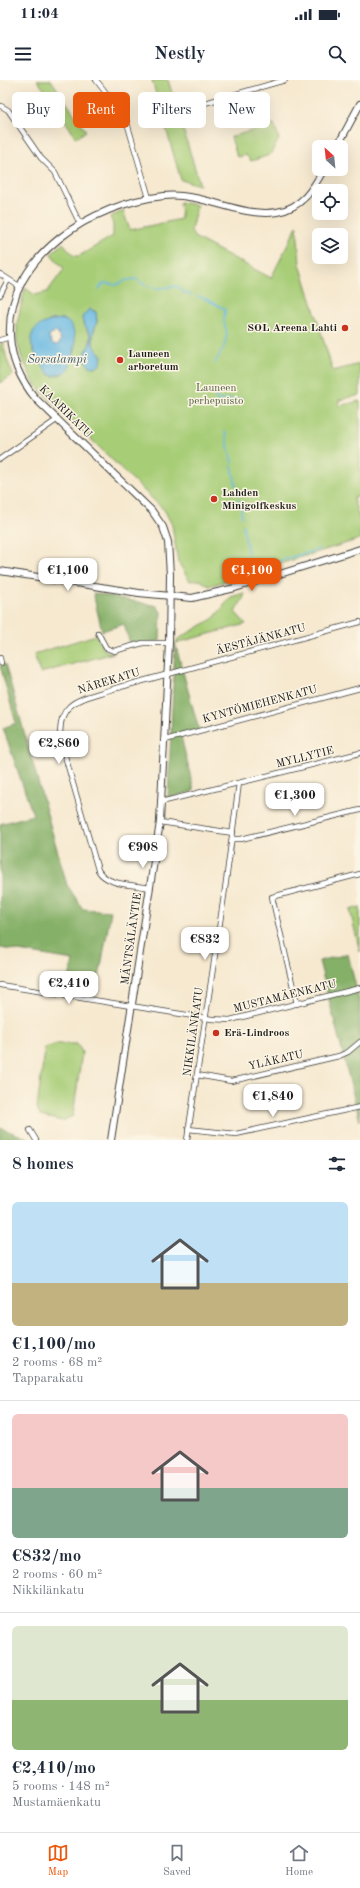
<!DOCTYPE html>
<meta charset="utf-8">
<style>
:root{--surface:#fff;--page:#f2f2f3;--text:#1f2937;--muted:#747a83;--line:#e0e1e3;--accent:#ea580c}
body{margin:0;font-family:"Old Standard TT",serif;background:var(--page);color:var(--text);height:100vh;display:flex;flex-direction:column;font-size:15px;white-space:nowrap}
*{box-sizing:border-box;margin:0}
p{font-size:13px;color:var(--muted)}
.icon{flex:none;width:22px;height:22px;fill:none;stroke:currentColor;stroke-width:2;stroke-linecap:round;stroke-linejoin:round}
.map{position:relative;height:1060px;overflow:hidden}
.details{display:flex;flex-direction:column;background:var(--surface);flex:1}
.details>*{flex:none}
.top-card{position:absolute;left:12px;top:12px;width:336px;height:36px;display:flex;gap:8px}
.needle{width:26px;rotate:333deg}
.tools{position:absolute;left:312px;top:60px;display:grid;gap:8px}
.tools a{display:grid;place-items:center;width:36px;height:36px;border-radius:6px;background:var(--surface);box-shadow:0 4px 16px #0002;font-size:20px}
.price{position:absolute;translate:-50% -34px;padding:0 9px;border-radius:8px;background:#fff;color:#222;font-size:13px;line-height:26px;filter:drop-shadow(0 1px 2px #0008)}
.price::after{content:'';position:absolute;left:50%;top:24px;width:12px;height:9px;margin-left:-6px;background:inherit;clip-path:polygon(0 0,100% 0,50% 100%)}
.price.selected{background:var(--accent);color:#fff}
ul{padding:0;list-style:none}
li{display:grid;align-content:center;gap:8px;height:212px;padding:0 12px}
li+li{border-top:1px solid var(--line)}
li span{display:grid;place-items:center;height:124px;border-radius:6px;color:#555}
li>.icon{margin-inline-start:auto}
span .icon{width:72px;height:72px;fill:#fffc;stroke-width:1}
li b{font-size:17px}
h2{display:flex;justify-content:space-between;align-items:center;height:48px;padding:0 12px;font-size:17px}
.chip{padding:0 14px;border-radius:6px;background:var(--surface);box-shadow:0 4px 16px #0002;font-size:14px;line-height:36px}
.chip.selected{background:var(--accent);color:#fff}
.status{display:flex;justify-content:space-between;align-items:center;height:28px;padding:0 20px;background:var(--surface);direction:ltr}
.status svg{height:11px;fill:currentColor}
header{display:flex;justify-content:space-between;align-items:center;height:52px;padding:0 12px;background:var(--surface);font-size:18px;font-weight:700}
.dock{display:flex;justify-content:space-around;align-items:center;height:56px;border-top:1px solid var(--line);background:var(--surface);font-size:11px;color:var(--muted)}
.dock a{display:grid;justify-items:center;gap:2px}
.dock .selected{color:var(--accent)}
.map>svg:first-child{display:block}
.green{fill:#a7cd77;stroke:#62744a;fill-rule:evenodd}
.forest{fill:#85b068;stroke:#506642}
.water{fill:#66b8e2;stroke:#416a7f;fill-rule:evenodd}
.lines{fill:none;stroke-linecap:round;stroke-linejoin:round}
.stream{stroke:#66b8e2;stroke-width:1.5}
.street-casing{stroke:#3d3b37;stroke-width:6}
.secondary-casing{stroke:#3d3b37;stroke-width:8}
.street{stroke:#fff;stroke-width:4.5}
.secondary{stroke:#fff;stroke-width:6}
.poi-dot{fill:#c8321e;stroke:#fcf5e5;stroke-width:1.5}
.labels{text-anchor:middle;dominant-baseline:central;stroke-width:3;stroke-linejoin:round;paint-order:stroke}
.poi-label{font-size:11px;font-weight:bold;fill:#1c1c1c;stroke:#fcf5e5;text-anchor:start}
.park-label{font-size:11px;fill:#4d5a3c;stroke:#fcf5e5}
.street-label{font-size:11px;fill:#1c1c1c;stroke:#fcf5e5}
.water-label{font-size:12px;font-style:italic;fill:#3a5a6b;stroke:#fcf5e5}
</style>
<div class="status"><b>11:04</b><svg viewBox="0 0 49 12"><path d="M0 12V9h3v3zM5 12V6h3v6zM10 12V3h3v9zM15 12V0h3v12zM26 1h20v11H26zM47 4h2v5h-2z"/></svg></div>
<header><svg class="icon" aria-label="menu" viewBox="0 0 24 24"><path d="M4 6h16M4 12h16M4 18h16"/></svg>Nestly<svg class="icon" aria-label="search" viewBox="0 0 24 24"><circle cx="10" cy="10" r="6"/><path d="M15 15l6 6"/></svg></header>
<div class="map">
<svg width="360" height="1060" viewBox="0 0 360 1060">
<rect width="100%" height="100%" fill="#fcf5e5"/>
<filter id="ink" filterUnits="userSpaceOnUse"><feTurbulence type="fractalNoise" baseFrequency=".025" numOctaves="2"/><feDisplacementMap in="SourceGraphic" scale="8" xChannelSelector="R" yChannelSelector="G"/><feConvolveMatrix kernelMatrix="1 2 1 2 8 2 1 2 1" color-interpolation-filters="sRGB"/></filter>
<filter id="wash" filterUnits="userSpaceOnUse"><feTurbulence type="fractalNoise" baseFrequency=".012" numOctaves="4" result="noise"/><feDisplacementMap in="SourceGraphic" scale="16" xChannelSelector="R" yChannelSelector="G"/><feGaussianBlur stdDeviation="0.9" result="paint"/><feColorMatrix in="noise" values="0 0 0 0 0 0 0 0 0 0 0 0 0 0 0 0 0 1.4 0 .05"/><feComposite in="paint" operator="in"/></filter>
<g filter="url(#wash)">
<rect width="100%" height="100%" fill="#f6e9d0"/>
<!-- green -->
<g class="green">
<polygon points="37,0 51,0 86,51 76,58 54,23"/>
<polygon points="152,0 168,0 200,105 181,100"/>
<polygon points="274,44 279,59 270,75 251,81 246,75 237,77 231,57"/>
<path d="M180 122 197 125 191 150 194 157 271 198 297 146 300 184 333 291 360 284V315L339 320V326L360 321V415L353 418 360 441V459L209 506 200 500 190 501 178 482 172 445 165 431 35 305 21 276 17 261V244L25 208 35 215 47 212 64 189 51 174 63 163 74 176H79L113 156V144L110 137 123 131 130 150 181 139ZM93 230 96 232 97 242 93 253V265L102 276 87 284C84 272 91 265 91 254L86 250ZM64 239 74 253 75 269 73 280 61 295 53 296 39 280 33 269 40 246 51 240Z"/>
<polygon points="3,263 7,280 13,295 0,303 0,264"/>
<polygon points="244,513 244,517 235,532 246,544 176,563 178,559 214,538 231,517"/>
<polygon points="96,555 105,571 114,573 40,593 34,574"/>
<polygon points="360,827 360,872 350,830"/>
<polygon points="57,964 77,964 82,972 73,1036 62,1041 40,1036 37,1028 45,968"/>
</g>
<!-- forest -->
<g class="forest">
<polygon points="93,513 157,526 161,532 160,561 130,564 124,544 102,551"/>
<polygon points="175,563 199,650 181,656 194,711 168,718"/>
<polygon points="5,584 67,805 83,829 111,831 96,914 66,912 73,880 0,868 0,744 33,735 3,648 16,643 0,585"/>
<polygon points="348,874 360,924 360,1041 319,881"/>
<polygon points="0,1048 33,1060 0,1060"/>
</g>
<!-- water -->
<g class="water">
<path d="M89 229 96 232 97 242 93 253V265L102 276 101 284C93 291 84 285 85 275 86 268 92 264 91 256 90 250 82 246 82 237Z"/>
<path d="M61 239C78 241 77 269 72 281 71 285 68 289 66 292L53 296C46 294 45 288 41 283 22 257 31 243 61 239ZM57 252 61 260 59 264 55 265 52 263 49 257 50 254Z"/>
</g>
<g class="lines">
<!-- stream -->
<g class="stream">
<path d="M99 209 104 203 116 205 127 200 136 199C149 210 161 209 177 206L184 213 191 215"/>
<polyline points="197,216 206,219 225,229 224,242 227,254 224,267 215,283"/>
<polyline points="215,310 216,320"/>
<polyline points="216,320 242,319"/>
<polyline points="225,351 232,383"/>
<polyline points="232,386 236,406"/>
<polyline points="237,410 238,415"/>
<polyline points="239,419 242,437"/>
<polyline points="243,445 248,474"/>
<polyline points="248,478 250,484"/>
<polyline points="250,487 253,489 319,469"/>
</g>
</g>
</g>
<g filter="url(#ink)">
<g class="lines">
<!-- street casing -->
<g class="street-casing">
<g id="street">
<polyline points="96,0 110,18 119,24 123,29 149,118"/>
<polyline points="1,26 8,30 41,78 55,92 80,144"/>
<polyline points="177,31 285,0"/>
<polyline points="0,194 19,206"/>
<polyline points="0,215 8,200"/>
<polyline points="0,260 10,257"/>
<polyline points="0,379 58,339"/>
<polyline points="98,553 106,568 114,571 143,563 169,563"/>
<polyline points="0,578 1,583"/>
<polyline points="165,660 360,608"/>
<polyline points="161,722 360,673"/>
<polyline points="160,742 233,753"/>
<polyline points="232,759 241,759 360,730"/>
<path d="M149 808C133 804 107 806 98 790L61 662C55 620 82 619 113 609L360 542"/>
<polyline points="0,905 212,939 230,940 360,908"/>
<polyline points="297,924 272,817 360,794"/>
<polyline points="197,995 231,1001 245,998 339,976 348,972 360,962"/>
<polyline points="188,1049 236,1054 360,1027"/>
<polyline points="30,1050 36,1060"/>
<polyline points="187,1060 225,809 239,703"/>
</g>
</g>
<!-- secondary casing -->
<g class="secondary-casing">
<g id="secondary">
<polyline points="337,67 360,24"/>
<polyline points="0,491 139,513 192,518 235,508 360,469"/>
<path d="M111 1060 160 742 161 722 169 563 170 495 168 462 163 447 152 431 36 319C21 301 11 279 10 255 6 176 94 123 164 116 203 112 240 138 277 132 302 128 313 109 324 89"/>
</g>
</g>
<!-- street -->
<use href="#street" class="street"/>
<!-- secondary -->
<use href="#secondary" class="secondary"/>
</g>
</g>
<!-- markers -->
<g class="poi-dot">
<circle cx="345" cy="248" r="4"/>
<circle cx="120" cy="280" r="4"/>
<circle cx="214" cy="419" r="4"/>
<circle cx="216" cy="953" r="4"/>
</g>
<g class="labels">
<!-- poi labels -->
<g class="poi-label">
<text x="337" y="248" text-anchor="end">SOL Areena Lahti</text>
<text x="128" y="274">Launeen<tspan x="128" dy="13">arboretum</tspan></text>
<text x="222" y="413">Lahden<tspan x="222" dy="13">Minigolfkeskus</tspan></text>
<text x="224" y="953">Erä-Lindroos</text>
</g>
<!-- park labels -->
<g class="park-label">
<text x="216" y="308">Launeen<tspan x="216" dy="13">perhepuisto</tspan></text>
</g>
<!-- street labels -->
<g class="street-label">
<text transform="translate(65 332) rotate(45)">KAARIKATU</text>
<text transform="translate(261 560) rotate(-15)">ÄESTÄJÄNKATU</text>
<text transform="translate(109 602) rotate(-17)">NÄREKATU</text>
<text transform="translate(260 625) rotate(-15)">KYNTÖMIEHENKATU</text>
<text transform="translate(305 678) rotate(-14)">MYLLYTIE</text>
<text transform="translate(132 859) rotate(-82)">MÄNTSÄLÄNTIE</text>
<text transform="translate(285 917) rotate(-14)">MUSTAMÄENKATU</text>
<text transform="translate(194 952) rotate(-82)">NIKKILÄNKATU</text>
<text transform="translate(276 981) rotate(-13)">YLÄKATU</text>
</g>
<!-- water labels -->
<g class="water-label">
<text x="57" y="280">Sorsalampi</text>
</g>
</g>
</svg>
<div class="tools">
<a><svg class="needle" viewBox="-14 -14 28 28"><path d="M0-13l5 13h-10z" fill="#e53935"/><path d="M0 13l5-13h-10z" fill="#747a83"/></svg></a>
<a><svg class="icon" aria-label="locate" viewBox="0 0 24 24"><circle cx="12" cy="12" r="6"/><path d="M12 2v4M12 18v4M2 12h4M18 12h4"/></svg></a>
<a><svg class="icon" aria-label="layers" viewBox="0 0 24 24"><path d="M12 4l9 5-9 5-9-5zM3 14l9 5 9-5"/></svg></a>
</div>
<b class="price" style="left:68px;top:512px">€1,100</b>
<b class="price selected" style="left:252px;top:512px">€1,100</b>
<b class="price" style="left:59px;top:685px">€2,860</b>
<b class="price" style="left:295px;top:737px">€1,300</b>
<b class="price" style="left:143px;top:789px">€908</b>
<b class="price" style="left:205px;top:881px">€832</b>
<b class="price" style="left:69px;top:925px">€2,410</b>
<b class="price" style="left:273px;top:1038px">€1,840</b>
<div class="top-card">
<a class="chip">Buy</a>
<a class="chip selected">Rent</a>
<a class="chip">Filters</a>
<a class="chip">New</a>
</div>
</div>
<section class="details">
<h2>8 homes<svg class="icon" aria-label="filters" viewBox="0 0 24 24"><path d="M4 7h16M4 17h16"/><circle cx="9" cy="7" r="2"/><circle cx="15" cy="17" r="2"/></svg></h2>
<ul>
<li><span style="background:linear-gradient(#bfe0f5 65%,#c2b280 0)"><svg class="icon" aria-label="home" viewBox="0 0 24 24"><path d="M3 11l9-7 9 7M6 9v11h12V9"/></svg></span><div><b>€1,100/mo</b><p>2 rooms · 68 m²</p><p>Tapparakatu</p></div></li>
<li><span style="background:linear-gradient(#f6c9c9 60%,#7fa58c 0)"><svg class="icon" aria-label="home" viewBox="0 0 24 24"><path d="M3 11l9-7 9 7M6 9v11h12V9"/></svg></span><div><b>€832/mo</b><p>2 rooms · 60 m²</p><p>Nikkilänkatu</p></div></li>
<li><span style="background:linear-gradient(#dfe7d0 60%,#8fb573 0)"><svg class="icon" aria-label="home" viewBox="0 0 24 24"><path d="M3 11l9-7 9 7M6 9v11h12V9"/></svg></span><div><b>€2,410/mo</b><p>5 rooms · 148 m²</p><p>Mustamäenkatu</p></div></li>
</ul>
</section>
<nav class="dock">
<a class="selected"><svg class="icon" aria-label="map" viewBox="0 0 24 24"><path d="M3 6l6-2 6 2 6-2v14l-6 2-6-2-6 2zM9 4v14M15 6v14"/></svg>Map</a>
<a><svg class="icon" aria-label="saved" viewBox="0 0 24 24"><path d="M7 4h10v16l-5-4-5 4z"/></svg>Saved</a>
<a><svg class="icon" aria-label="home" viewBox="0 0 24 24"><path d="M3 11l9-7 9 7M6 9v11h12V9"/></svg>Home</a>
</nav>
